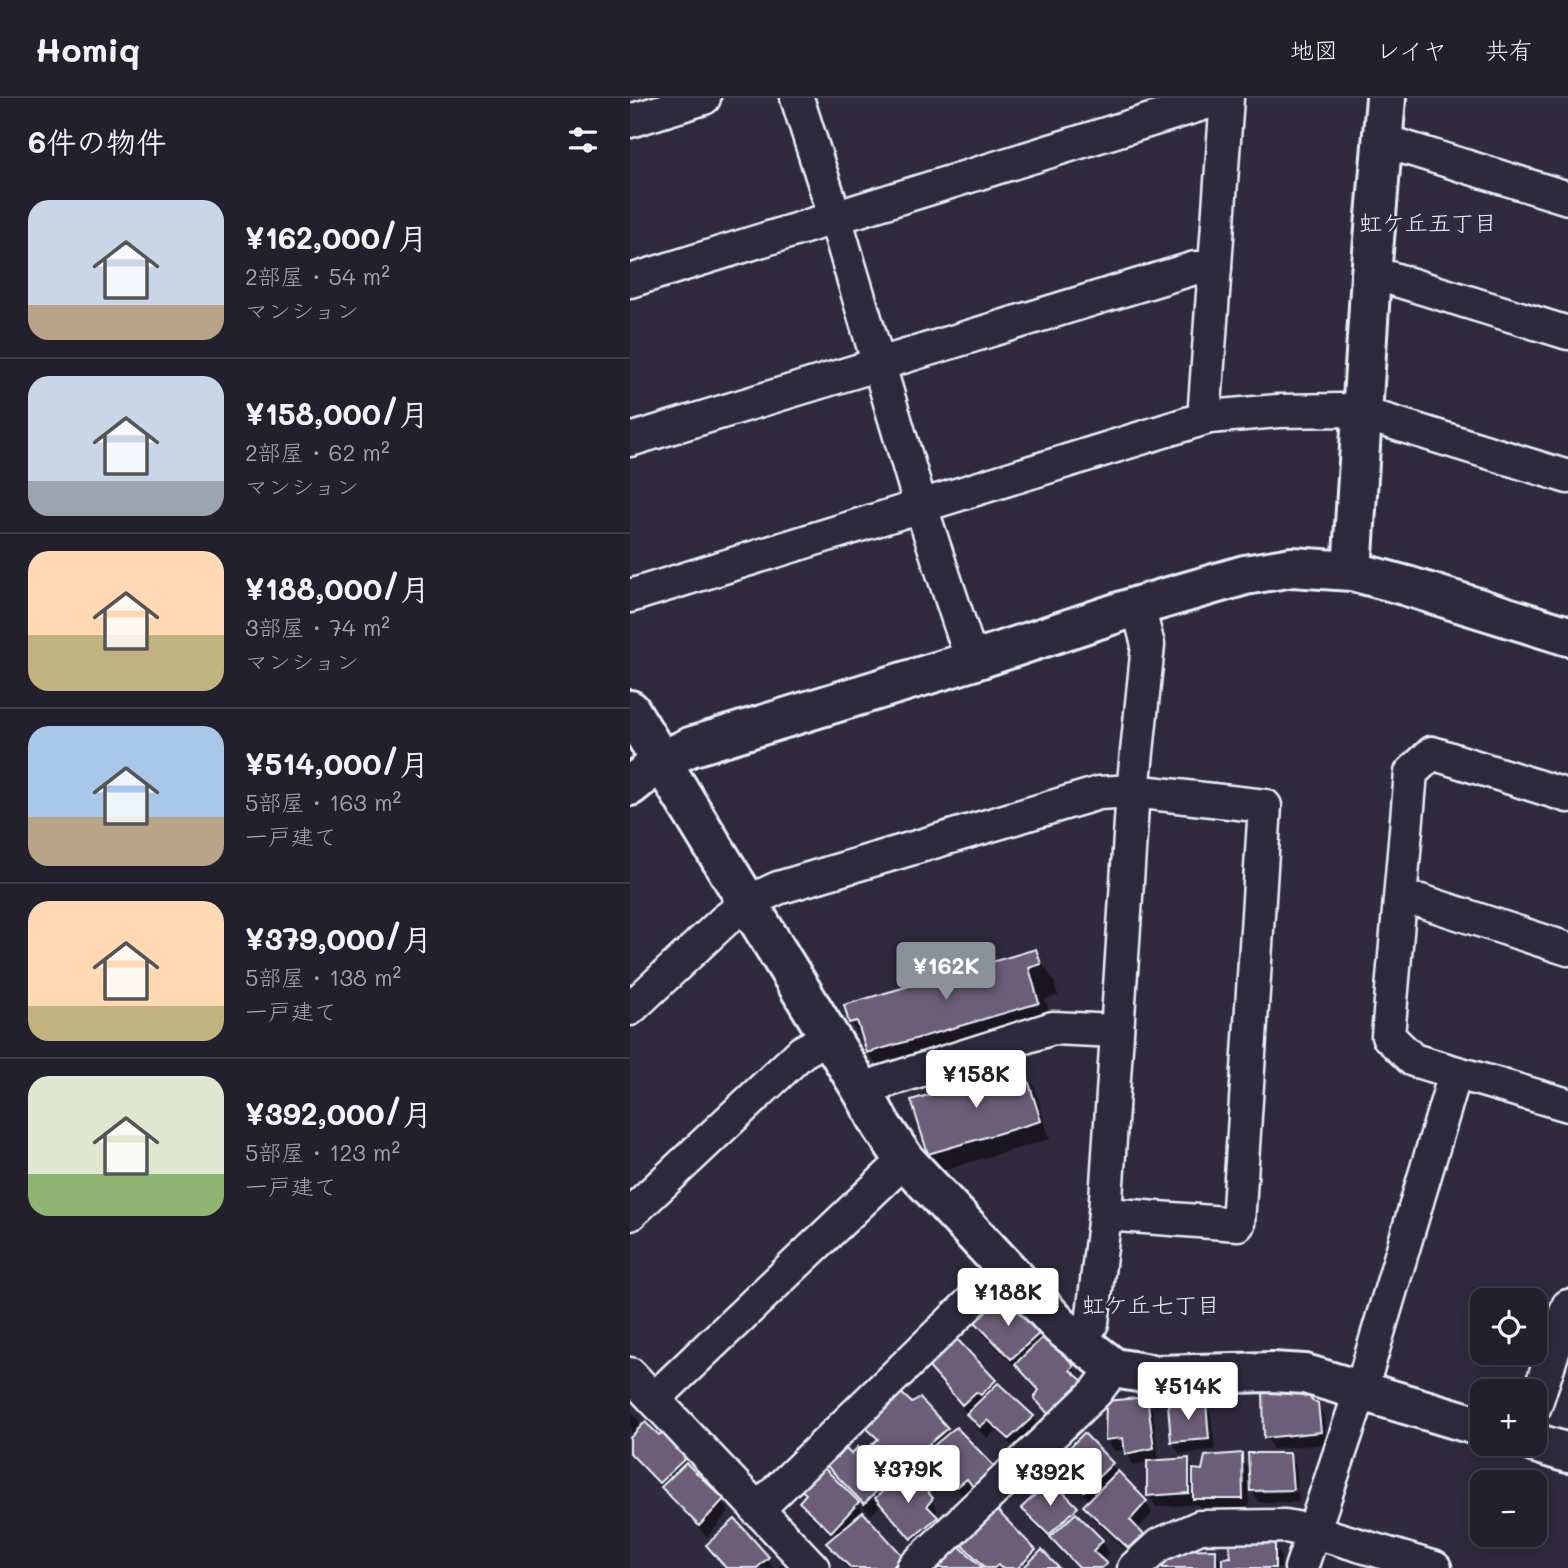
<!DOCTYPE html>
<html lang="ja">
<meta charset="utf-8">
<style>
:root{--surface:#23202e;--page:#2f2d3a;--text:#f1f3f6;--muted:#a3a3aa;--line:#403e4a;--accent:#8c9099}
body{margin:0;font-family:Mali,"Klee One",sans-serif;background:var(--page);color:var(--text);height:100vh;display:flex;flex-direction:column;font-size:26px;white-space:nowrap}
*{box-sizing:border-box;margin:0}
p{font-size:23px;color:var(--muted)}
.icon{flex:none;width:38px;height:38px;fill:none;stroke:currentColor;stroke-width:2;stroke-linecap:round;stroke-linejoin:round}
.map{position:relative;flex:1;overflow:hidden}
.details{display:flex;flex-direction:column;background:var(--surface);width:630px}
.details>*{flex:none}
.controls{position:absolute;left:840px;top:1190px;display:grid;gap:14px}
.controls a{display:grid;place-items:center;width:77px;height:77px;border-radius:14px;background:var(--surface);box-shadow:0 4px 18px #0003,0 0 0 2px var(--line);font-size:35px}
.price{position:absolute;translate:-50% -60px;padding:0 16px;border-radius:7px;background:#fff;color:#222;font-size:23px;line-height:46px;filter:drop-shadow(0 2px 4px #0008)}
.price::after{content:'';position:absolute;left:50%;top:42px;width:21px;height:16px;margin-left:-10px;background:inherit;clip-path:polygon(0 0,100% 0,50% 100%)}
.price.on{background:var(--accent);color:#fff}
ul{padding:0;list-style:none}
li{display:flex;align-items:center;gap:21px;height:175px;padding:0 28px}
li+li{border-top:2px solid var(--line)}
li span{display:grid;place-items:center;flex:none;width:196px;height:140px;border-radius:21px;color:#555}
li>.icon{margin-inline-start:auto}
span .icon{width:84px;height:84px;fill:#fffc;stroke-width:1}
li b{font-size:30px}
h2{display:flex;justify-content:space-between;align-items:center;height:84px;padding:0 28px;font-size:30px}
header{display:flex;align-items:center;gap:42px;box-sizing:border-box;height:98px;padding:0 35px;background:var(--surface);border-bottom:2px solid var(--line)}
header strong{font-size:33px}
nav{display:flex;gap:38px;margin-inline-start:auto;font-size:24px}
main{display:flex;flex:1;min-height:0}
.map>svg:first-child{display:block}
.shadow{fill:#0007}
.building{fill:#6c5d78;stroke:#e8f1f8;stroke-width:2}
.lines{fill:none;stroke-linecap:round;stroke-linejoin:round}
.minor-casing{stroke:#e8f1f8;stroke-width:37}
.tertiary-casing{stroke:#e8f1f8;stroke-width:44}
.minor{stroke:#2f2a3d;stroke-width:32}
.tertiary{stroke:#2f2a3d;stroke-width:38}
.labels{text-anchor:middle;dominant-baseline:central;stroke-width:5;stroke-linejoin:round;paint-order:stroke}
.neighbourhood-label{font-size:23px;fill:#e8f1f8;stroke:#2f2a3d}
</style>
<header>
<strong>Homiq</strong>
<nav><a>地図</a><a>レイヤ</a><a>共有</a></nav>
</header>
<main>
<section class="details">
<h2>6件の物件<svg class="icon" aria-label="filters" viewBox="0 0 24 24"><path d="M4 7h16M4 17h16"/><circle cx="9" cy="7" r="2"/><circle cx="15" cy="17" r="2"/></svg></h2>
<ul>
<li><span style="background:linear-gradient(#c9d6e8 75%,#b9a48a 0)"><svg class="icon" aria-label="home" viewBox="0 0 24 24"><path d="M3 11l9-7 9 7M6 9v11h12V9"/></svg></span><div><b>¥162,000/月</b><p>2部屋 · 54 m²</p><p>マンション</p></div></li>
<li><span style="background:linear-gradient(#c9d6e8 75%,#9aa5b1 0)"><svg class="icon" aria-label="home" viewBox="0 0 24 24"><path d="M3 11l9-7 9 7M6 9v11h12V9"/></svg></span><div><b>¥158,000/月</b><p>2部屋 · 62 m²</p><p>マンション</p></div></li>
<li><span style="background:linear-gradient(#ffd9b3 60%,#c2b280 0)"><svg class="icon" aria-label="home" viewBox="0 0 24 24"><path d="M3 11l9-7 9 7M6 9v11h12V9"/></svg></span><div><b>¥188,000/月</b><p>3部屋 · 74 m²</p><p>マンション</p></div></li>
<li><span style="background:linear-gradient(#a9c7e8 65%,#b9a48a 0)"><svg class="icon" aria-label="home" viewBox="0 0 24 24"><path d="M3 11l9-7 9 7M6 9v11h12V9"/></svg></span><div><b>¥514,000/月</b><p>5部屋 · 163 m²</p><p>一戸建て</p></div></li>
<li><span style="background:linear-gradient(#ffd9b3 75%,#c2b280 0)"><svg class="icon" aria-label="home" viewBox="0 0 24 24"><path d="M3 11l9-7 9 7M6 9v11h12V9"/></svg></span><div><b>¥379,000/月</b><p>5部屋 · 138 m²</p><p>一戸建て</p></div></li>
<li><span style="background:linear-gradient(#dfe7d0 70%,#8fb573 0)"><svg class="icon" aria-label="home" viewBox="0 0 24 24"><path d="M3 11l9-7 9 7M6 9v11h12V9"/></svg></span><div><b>¥392,000/月</b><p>5部屋 · 123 m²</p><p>一戸建て</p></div></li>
</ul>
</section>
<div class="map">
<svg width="938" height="1470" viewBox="0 0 938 1470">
<rect width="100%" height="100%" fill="#2f2a3d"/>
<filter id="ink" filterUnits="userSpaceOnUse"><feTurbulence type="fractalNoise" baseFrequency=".0143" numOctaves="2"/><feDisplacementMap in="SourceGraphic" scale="14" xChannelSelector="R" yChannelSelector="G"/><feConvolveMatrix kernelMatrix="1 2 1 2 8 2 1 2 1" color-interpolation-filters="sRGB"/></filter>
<g filter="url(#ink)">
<!-- shadow -->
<g class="shadow">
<polygon points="405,853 424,884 428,898 415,901 426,936 256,985 221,924"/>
<polygon points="393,971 404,988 420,1041 310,1073 300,1056 284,1003"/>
<polygon points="384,1207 443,1268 450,1280 428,1329 406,1300 410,1294 390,1270 388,1272 353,1236 346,1224 374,1215"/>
<polygon points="326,1243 367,1287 403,1319 409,1330 387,1352 366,1332 358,1340 345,1328 338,1316 307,1281 300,1269"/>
<polygon points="516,1301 523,1313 529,1364 558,1362 565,1373 573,1373 611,1357 620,1374 659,1356 666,1368 668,1390 625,1391 625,1395 668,1394 669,1404 629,1404 618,1387 619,1412 571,1412 568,1406 526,1409 519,1397 519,1364 503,1367 496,1352 484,1353 477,1342"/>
<polygon points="575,1305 581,1317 585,1352 550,1356 543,1344"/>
<polygon points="683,1305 687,1306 694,1318 696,1346 643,1351 636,1339"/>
<polygon points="282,1308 316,1331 320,1337 326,1331 364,1371 334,1400 302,1360 281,1378 301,1401 308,1413 304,1418 313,1432 289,1451 251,1407 241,1417 228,1403 234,1417 272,1459 278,1470 218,1470 205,1457 198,1446 205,1440 178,1416 171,1404 176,1399 170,1388 209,1386 199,1369 258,1381 262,1387 274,1385 281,1378 270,1366 264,1372 251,1358 244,1346 247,1344 234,1326"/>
<polygon points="0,1312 13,1329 58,1358 64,1369 62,1372 92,1402 99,1414 77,1439 2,1359"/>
<polygon points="454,1338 482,1366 487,1376 516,1404 522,1416 507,1432 520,1450 505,1461 462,1420 455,1408 460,1403 434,1376 427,1364"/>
<polygon points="393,1410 446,1410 452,1423 472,1443 479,1454 471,1463 477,1470 447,1470 400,1422"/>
<polygon points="330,1443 404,1453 407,1459 427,1470 303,1470 338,1458"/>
<polygon points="79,1447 137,1460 143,1470 95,1470"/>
<polygon points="644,1447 651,1459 651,1470 535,1470 585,1453 594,1467 602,1461"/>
<polygon points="154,1464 160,1470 148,1470"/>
</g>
<!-- building -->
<g class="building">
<polygon points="406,851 411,866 399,870 409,905 237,955 227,923 219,925 214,907"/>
<polygon points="394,969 411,1023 298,1056 281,1002"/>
<polygon points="364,1202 374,1212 385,1205 413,1232 381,1261 344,1223"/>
<polygon points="415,1237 444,1267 440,1272 454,1284 420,1318 404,1300 409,1292 385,1266"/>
<polygon points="327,1241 366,1282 351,1297 346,1294 332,1307 298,1268"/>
<polygon points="368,1285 404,1318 379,1341 358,1322 350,1329 336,1316"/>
<polygon points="267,1291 282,1305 290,1300 318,1330 273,1368 262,1355 257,1362 242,1346 248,1341 232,1326"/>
<polygon points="676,1291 682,1303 688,1305 691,1334 634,1340 633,1292"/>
<polygon points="517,1299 524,1350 495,1356 493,1340 475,1342 476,1303"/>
<polygon points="576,1304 579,1341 541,1344 538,1306"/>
<polygon points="15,1324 29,1337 35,1332 59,1357 29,1385 0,1355 0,1340"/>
<polygon points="326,1329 365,1369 343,1389 337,1381 327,1389 296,1354"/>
<polygon points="454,1335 483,1365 454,1393 425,1364"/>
<polygon points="228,1349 260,1380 234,1406 197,1368 216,1351 221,1356"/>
<polygon points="612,1355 613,1401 563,1401 563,1371 572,1372 575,1358"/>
<polygon points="618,1355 660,1355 663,1392 620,1393"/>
<polygon points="559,1360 559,1395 517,1398 517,1363"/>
<polygon points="56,1365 94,1401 69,1428 31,1389"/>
<polygon points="189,1365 229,1404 201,1434 169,1404 176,1396 167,1388"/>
<polygon points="488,1373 517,1403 500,1422 514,1437 498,1450 453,1408"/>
<polygon points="282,1376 303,1400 297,1408 308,1419 281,1441 245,1400 270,1378 274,1382"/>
<polygon points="421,1382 448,1409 419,1437 391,1410"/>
<polygon points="365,1410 406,1452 388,1470 371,1470 368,1467 364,1470 356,1470 327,1442"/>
<polygon points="233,1414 273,1458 262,1470 221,1470 196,1445"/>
<polygon points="446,1415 473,1442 463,1453 477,1466 472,1470 449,1470 420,1439"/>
<polygon points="105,1421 139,1459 127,1470 96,1470 76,1447"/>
<polygon points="326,1445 353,1470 300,1470"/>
<polygon points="599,1445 645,1445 645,1470 592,1470 592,1460 601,1459"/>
<polygon points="586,1451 586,1470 533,1470 533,1452"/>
<polygon points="412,1452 429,1470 393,1470"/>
</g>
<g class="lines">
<!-- minor casing -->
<g class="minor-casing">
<g id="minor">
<polyline points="167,0 205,119 291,409 342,563"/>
<polyline points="0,23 74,0"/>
<polyline points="752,46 770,48 938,100"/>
<polyline points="741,177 760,180 938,235"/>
<polyline points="0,183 579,4 596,6"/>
<polyline points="579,319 575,307 597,0"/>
<polyline points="0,342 565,170 585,170"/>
<polyline points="0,498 579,319 648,313 712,312 754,322 938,379"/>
<polyline points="938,698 802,655 781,675 758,938 783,962 938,1007"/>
<polyline points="772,802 791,803 938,851"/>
<polyline points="0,911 94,823 118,804 148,790 469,695 503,693 635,708 608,1126 475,1116"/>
<polyline points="233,994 250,985 423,930 486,933"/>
<polyline points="0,1116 172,954 199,939"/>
<polyline points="450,1245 462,1225 475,1116 503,693 518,547 508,508"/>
<polyline points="0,1276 183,1470"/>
<polyline points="24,1301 275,1062"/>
<polyline points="905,1308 938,1208"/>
<polyline points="127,1412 375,1171"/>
<polyline points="283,1470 466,1294 484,1270"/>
<polyline points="504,1470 529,1447 570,1429 655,1428 682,1433 805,1470"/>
<polyline points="671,1470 731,1292 825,976"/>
</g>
</g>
<!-- tertiary casing -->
<g class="tertiary-casing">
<g id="tertiary">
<polyline points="722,473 741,177 756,0"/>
<polyline points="0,612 233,994 251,1027 275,1062 430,1228 484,1270 526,1277 642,1274 675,1276 852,1329"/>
<polyline points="0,688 31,663 60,649 342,563 508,508 615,477 662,469 722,473 777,488 938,538"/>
<polyline points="905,1345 938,1355"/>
</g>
</g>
<!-- minor -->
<use href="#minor" class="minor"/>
<!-- tertiary -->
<use href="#tertiary" class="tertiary"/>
</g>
</g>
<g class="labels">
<!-- neighbourhood labels -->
<g class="neighbourhood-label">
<text x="798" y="124">虹ケ丘五丁目</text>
<text x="521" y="1206">虹ケ丘七丁目</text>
</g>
</g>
</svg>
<div class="controls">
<a><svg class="icon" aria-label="locate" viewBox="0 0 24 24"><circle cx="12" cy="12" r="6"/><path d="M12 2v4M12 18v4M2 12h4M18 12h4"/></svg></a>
<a>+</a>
<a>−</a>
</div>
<b class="price on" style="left:316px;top:904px">¥162K</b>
<b class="price" style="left:346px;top:1012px">¥158K</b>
<b class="price" style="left:378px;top:1230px">¥188K</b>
<b class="price" style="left:558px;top:1324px">¥514K</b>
<b class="price" style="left:278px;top:1407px">¥379K</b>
<b class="price" style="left:420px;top:1410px">¥392K</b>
</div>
</main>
